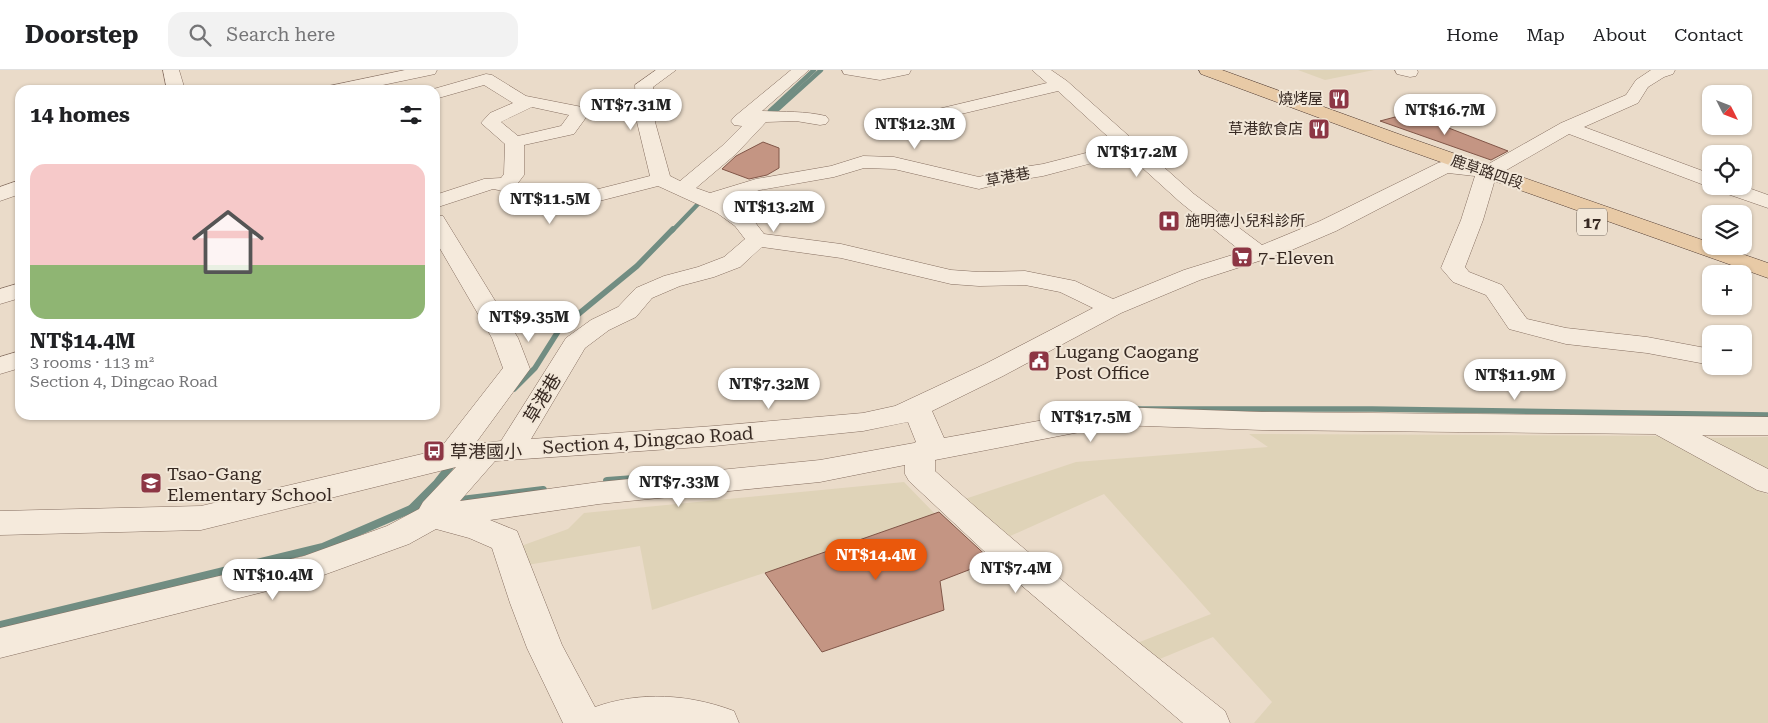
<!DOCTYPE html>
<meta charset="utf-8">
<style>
:root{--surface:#fff;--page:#f2f2f2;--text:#202124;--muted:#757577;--line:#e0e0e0;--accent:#ea580c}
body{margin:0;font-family:"Roboto Serif","Noto Sans TC",serif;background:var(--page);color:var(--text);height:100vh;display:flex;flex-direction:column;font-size:19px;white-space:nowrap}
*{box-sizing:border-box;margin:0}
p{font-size:16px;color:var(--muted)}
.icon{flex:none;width:28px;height:28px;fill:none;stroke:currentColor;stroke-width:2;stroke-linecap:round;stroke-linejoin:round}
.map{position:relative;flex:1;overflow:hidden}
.sheet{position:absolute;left:15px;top:15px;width:425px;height:335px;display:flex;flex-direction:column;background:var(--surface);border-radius:15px;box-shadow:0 1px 4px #0004}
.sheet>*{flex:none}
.needle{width:32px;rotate:132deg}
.buttons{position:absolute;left:1702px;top:15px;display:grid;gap:10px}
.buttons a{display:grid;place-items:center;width:50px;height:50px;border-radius:10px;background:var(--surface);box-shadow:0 1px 4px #0004;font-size:25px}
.price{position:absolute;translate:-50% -42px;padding:0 11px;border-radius:18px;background:#fff;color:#222;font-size:16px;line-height:32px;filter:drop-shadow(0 1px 2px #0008)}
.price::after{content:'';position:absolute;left:50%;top:30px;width:15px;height:11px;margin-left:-8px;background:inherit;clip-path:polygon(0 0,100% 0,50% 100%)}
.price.selected{background:var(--accent);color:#fff}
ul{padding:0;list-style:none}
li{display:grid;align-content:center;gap:10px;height:265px;padding:0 15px}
li span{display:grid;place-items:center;height:155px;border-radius:15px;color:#555}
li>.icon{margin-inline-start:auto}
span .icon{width:90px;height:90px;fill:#fffc;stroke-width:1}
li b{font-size:21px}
h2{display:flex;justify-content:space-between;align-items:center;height:60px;padding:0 15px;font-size:21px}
header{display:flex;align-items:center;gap:30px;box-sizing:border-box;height:70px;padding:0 25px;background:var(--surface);border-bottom:1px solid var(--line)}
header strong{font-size:24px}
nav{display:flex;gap:28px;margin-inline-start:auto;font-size:18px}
.search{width:350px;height:45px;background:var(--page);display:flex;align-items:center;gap:12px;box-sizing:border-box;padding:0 18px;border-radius:15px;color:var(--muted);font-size:19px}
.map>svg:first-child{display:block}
.farmland{fill:#dfd3b8}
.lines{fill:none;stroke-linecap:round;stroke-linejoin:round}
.stream-far2{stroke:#718d82;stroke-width:4.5}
.stream-far1{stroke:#718d82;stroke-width:5.5}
.stream{stroke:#718d82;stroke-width:8}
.building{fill:#c49583;stroke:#815648}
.minor-casing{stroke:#856e60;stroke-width:1}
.major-casing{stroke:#533d33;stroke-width:1}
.minor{fill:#f5eadc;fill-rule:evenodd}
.major{fill:#e8caa6;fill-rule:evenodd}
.labels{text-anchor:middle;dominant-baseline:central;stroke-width:4;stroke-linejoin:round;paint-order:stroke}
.far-poi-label{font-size:15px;fill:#372922;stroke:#f2e7d8;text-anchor:end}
.far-street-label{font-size:15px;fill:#372922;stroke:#f2e7d8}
.shield{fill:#f2e7d8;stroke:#6f6259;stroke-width:1}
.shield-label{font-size:16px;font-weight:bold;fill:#372922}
.poi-label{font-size:18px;fill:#372922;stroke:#f2e7d8;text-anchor:start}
.street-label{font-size:18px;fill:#372922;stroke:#f2e7d8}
</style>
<header>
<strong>Doorstep</strong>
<div class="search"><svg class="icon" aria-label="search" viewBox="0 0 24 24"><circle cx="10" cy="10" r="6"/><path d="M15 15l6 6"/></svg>Search here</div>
<nav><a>Home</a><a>Map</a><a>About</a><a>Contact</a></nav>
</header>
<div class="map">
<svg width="1768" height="653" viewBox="0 0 1768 653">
<rect width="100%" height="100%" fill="#eadbc9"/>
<!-- farmland -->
<g class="farmland">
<polygon points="1298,0 1374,0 1325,10"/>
<polygon points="1249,364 1660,366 1768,425 1768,653 1254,653 1272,632 1213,567 1150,593 1127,577 1211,544 1104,424 1008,467 959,431 1076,392 1268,377"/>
<polygon points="1768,367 1768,403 1702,368"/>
<polygon points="904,412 937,446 652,540 640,476 527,495 521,476 568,459 584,443"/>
</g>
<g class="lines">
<!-- stream-far2 -->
<g class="stream-far2">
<polyline points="770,41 814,0"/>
<polyline points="770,46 821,0"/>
<polyline points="672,161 698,134"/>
</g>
<!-- stream-far1 -->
<g class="stream-far1">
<polyline points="514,319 535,298 559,260 637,196 673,159"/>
<polyline points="1137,339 1372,339 1768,345"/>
</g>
<!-- stream -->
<g class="stream">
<polyline points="607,411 634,409"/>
<polyline points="453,431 543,420"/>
<polyline points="412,438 437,413 452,394"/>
<polyline points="0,555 323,477 411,439 426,436"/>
</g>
</g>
<!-- building -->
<g class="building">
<polygon points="1410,43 1508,81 1491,90 1380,51"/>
<polygon points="763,72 779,78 779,98 767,105 749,109 722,99 736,86"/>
<polygon points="939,442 992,491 940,511 944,540 822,582 765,503"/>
</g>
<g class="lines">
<!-- minor casing -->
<g class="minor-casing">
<g id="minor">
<polygon points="163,0 179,0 185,20 167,20"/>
<polygon points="405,0 437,0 435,4 359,20 326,20 329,16"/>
<path d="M656 0H676L653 17 655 52 670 106 680 111 722 76 742 56 734 55 731 51 734 47 791 0H809L762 41C784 42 805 41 826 46L829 50 826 54 820 55 796 51 766 52 736 84 696 118 710 123 756 109 831 96 863 86 894 87 979 107 1004 100 1043 94 1117 75 1058 21 944 48 938 47 935 43 938 39 1047 13 1032 0H1051L1067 11 1194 124 1262 175 1320 151 1438 93 1445 91 1485 96 1561 53 1626 25 1636 10 1651 0H1675L1673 4 1664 7 1648 17 1638 33 1584 57 1711 104V116H1743L1768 125V138L1716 120 1713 117 1704 115 1569 64 1496 106 1483 150 1465 197 1469 202 1502 215 1527 249 1566 258 1647 267 1711 279V295L1647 283 1566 274 1509 259 1486 225 1453 212 1441 198 1461 150 1475 106 1448 103 1336 161 1287 182 1200 210 1121 243 1003 306 932 341 944 368 1116 337 1262 342 1768 347V365H1702L1768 399V423L1757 420 1655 364 1262 360 1116 355 935 390V401C1028 485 1126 563 1225 641L1230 653H1183L1015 510 909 411 905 404V395L820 412 599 434 490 450 517 461 562 575 595 637C640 621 689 624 734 641L739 653H563L527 578 510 533 492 478 469 468 436 459 409 474 307 511 0 588V558L304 486 387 456 419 439 423 432 456 397 201 460 0 465V441L201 436 439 380 503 298 492 268 435 170V145L443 146 446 151 518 268 530 299 475 374 501 371 566 268 591 250 618 237 636 218 664 206 698 197 724 187 745 169 735 156 717 143 658 116 548 144C528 139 513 121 493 119L435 138V125L484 109 501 108 504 104 505 74 481 53 490 43 513 33 484 15 435 29V20H430L486 4 492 5 526 26 587 38 590 42 574 64 524 75V105L518 113 551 131 650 106 637 52 635 15ZM532 37 569 45 561 56 518 66 501 52ZM1127 84 1180 132 1242 182 1184 200 1113 229 1075 211 1025 201 979 202 951 200 841 174 764 164 751 147 727 131 760 120 834 107 864 98 894 99 979 119 1006 112 1043 106ZM762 177 841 188 951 214 979 216 1025 215 1060 222 1093 238 985 294 895 336 863 343 714 356 531 369 585 278 609 260 636 247 652 228 680 216 714 207 740 197ZM908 352 916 372 914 373 820 390 599 412 460 431 495 391 714 376 863 361Z"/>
<polygon points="842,0 911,0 909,4 880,10 844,4"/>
<polygon points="1395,0 1417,0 1418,2 1416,6 1410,7 1397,4"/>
<polygon points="20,110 20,124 0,131 0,117"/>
<polygon points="20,213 20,228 0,234 0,219"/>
<polygon points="20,281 20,298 0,304 0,287"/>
</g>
</g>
<!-- major casing -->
<g class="major-casing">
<polygon id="major" points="1199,0 1222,0 1404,66 1711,173 1711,176 1719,176 1768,193 1768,208 1390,74 1201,4"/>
</g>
<!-- minor -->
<use href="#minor" class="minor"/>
<!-- major -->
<use href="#major" class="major"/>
</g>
<!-- icons -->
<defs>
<g id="restaurant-square" transform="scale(1.125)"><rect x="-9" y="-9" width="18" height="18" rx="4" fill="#8d3644" stroke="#f2e7d8"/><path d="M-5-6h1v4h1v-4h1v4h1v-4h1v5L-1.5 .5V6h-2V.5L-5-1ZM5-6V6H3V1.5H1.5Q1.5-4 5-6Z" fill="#fff"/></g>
<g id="hospital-square" transform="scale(1.125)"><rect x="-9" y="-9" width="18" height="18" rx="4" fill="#8d3644" stroke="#f2e7d8"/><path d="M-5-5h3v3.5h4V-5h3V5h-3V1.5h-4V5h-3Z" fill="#fff"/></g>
<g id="supermarket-square" transform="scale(1.125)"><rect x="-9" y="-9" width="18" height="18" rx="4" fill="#8d3644" stroke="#f2e7d8"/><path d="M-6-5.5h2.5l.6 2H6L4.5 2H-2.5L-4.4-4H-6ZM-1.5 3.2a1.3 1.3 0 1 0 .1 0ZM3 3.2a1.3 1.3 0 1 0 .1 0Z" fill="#fff"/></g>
<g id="civic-square" transform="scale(1.125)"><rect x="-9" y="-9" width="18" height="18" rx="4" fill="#8d3644" stroke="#f2e7d8"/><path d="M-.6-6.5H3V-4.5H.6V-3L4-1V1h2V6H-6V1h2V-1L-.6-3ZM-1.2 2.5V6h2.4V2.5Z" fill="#fff"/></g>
<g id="bus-square" transform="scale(1.125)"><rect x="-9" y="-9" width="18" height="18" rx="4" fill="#8d3644" stroke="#f2e7d8"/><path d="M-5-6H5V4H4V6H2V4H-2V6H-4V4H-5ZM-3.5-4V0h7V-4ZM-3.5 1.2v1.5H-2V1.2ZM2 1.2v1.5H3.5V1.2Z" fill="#fff"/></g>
<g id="school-square" transform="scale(1.125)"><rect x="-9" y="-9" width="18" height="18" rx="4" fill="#8d3644" stroke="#f2e7d8"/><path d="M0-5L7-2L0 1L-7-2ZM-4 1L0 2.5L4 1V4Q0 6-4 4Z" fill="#fff"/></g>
</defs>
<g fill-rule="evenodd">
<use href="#restaurant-square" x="1339" y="29"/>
<use href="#restaurant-square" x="1319" y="59"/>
<use href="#hospital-square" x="1169" y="151"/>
<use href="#supermarket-square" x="1242" y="187"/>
<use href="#civic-square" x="1039" y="291"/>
<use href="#bus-square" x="434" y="381"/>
<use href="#school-square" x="151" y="413"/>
</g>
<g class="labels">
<!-- far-poi labels -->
<g class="far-poi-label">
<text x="1323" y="29">燒烤屋</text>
<text x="1303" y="59">草港飲食店</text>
<text x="1185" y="151" text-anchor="start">施明德小兒科診所</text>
</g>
<!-- far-street labels -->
<g class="far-street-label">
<text transform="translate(1487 102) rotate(19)">鹿草路四段</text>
<text transform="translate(1008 107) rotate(-11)">草港巷</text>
</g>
<!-- shield labels -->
<rect class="shield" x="1577" y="138.5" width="30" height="27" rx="4"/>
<g class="shield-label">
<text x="1592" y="152">17</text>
</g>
<!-- poi labels -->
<g class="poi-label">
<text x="1258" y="187">7-Eleven</text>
<text x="1055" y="281">Lugang Caogang<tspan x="1055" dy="21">Post Office</tspan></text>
<text x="450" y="381">草港國小</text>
<text x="167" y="403">Tsao-Gang<tspan x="167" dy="21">Elementary School</tspan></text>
</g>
<!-- street labels -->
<g class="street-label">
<text transform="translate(542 328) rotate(-59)">草港巷</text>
<text transform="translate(648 370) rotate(-4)">Section 4, Dingcao Road</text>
</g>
</g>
</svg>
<div class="buttons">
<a><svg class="needle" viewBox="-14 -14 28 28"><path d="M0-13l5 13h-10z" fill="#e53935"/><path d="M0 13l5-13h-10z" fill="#757577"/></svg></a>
<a><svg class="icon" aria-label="locate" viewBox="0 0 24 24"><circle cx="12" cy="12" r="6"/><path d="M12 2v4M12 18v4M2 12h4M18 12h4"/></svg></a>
<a><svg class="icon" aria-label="layers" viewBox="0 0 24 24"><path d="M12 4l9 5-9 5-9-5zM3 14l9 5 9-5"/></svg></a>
<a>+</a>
<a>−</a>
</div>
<b class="price" style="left:631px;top:61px">NT$7.31M</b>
<b class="price" style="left:1445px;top:66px">NT$16.7M</b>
<b class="price" style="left:915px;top:80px">NT$12.3M</b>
<b class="price" style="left:1137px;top:108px">NT$17.2M</b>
<b class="price" style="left:550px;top:155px">NT$11.5M</b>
<b class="price" style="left:774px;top:163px">NT$13.2M</b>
<b class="price" style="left:529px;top:273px">NT$9.35M</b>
<b class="price" style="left:1515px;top:331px">NT$11.9M</b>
<b class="price" style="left:769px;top:340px">NT$7.32M</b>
<b class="price" style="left:1091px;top:373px">NT$17.5M</b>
<b class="price" style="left:679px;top:438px">NT$7.33M</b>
<b class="price selected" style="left:876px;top:511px">NT$14.4M</b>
<b class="price" style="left:1016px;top:524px">NT$7.4M</b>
<b class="price" style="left:273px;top:531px">NT$10.4M</b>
<section class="sheet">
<h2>14 homes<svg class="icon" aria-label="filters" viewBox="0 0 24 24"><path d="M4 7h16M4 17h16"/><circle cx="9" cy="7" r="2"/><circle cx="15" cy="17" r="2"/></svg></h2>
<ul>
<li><span style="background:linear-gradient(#f6c9c9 65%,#8fb573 0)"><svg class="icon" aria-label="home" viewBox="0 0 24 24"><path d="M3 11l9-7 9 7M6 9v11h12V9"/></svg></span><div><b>NT$14.4M</b><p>3 rooms · 113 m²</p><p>Section 4, Dingcao Road</p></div></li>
</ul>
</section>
</div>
